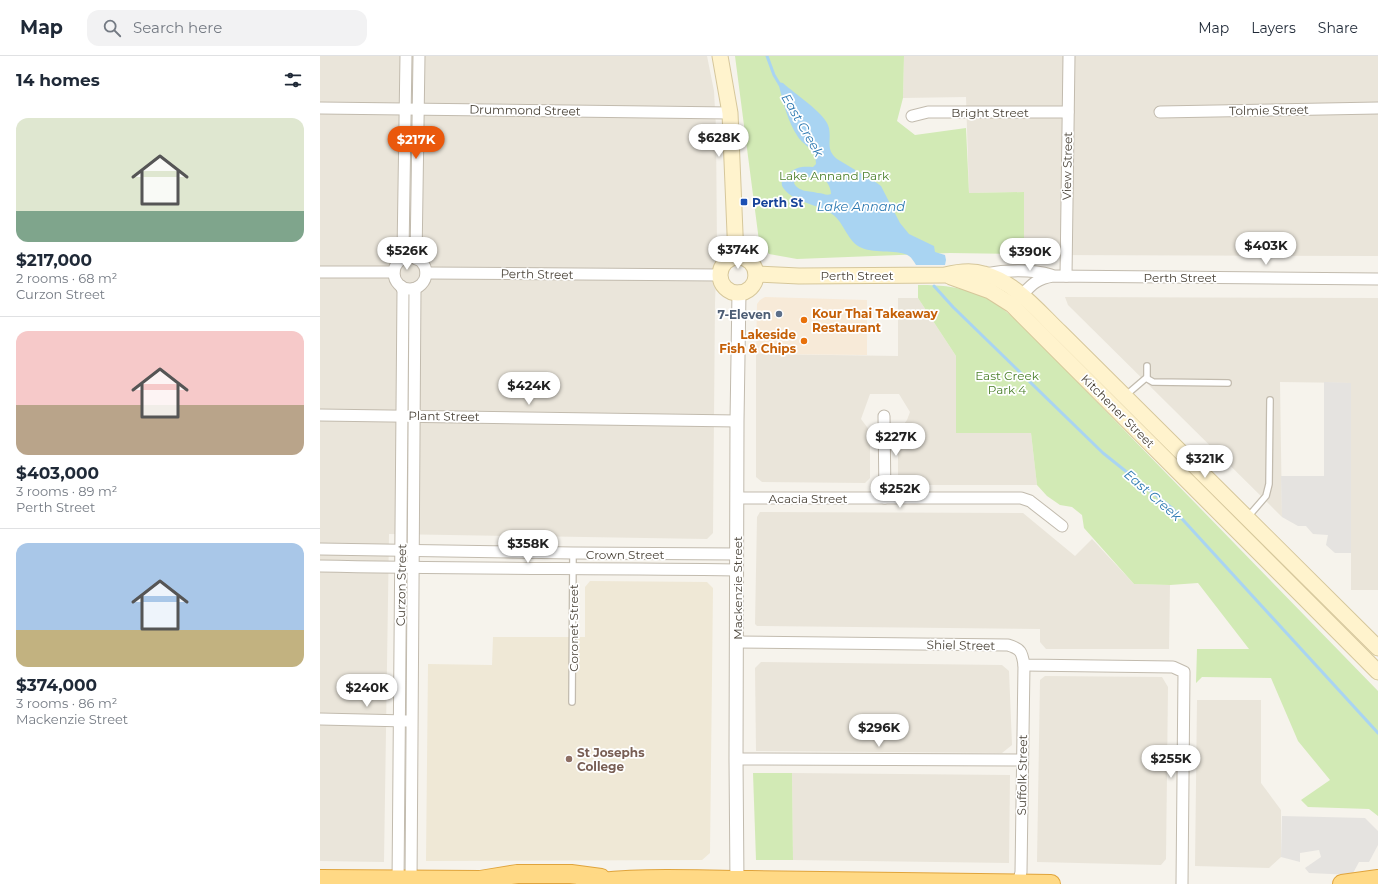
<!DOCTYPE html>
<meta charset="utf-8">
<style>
:root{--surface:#fff;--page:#f2f2f3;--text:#1f2937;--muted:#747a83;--line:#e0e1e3;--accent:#ea580c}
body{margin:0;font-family:Montserrat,sans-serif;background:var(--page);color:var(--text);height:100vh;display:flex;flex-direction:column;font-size:15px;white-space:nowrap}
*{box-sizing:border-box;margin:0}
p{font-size:13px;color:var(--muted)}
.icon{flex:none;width:22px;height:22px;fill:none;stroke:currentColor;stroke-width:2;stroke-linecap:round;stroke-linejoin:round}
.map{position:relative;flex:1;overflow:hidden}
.panel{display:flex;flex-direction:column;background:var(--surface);width:320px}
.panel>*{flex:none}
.price{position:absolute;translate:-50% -34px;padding:0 9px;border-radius:14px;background:#fff;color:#222;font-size:13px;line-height:26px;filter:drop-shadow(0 1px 2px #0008)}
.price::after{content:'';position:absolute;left:50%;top:24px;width:12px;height:9px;margin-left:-6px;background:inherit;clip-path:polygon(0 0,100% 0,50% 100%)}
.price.on{background:var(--accent);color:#fff}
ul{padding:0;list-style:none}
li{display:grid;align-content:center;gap:8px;height:212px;padding:0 16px}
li+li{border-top:1px solid var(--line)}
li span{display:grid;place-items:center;height:124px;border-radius:12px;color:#555}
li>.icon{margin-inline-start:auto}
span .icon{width:72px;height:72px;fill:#fffc;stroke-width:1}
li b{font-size:17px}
h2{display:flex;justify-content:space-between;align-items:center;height:48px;padding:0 16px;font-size:17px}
header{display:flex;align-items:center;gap:24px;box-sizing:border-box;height:56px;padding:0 20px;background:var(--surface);border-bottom:1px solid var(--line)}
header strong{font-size:19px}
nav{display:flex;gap:22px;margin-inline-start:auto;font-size:14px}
.search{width:280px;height:36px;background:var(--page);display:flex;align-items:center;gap:10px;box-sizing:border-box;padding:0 14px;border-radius:12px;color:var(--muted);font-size:15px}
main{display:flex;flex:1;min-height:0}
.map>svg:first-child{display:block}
.residential{fill:#eae5da}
.commercial{fill:#f7ead8}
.education{fill:#efe8d6}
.green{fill:#d2eab5}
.parking{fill:#e5e3e0}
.water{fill:#a9d4f2;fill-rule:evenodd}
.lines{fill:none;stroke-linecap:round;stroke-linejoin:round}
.stream{stroke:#a9d4f2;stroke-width:3}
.service-casing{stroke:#c2bbae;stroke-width:8}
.minor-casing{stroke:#c2bbae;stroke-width:13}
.tertiary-casing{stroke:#c2bbae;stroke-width:15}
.secondary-casing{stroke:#d6c79b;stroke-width:17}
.trunk-casing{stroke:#e0a43c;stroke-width:20}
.service{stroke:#fff;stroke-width:5.5}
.minor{stroke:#fff;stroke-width:11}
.tertiary{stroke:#fff;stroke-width:13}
.secondary{stroke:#fff3cd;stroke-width:15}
.trunk{stroke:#ffd985;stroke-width:18}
.transit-dot{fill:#1a4fb4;stroke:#fff;stroke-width:1.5}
.service-dot{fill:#5c6f8a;stroke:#fff;stroke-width:1.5}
.food-dot{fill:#e8710a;stroke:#fff;stroke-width:1.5}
.education-dot{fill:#8d6e63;stroke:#fff;stroke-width:1.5}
.labels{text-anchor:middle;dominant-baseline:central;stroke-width:3.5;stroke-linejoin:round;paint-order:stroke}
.street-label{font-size:12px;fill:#4b4439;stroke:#fff}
.park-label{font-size:12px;fill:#4a7f2a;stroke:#fff}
.transit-label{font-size:12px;font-weight:bold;fill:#164399;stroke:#fff;text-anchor:start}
.food-label{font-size:12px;font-weight:bold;fill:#c56008;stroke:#fff;text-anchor:start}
.service-label{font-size:12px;font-weight:bold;fill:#4e5e75;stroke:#fff;text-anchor:end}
.education-label{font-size:12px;font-weight:bold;fill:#785e54;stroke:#fff;text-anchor:start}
.water-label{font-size:13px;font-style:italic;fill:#2e7ab2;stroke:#fff}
</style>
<header>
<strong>Map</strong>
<div class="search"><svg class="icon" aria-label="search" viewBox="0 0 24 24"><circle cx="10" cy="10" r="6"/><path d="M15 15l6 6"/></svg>Search here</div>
<nav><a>Map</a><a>Layers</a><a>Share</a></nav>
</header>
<main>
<section class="panel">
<h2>14 homes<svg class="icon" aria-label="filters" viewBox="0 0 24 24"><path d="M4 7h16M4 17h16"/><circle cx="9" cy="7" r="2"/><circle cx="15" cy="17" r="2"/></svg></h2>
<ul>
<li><span style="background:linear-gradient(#dfe7d0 75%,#7fa58c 0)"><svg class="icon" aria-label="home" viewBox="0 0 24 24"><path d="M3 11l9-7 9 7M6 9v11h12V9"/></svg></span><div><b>$217,000</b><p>2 rooms · 68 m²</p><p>Curzon Street</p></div></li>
<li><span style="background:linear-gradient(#f6c9c9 60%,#b9a48a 0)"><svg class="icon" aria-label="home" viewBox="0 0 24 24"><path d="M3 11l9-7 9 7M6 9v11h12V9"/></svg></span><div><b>$403,000</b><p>3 rooms · 89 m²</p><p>Perth Street</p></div></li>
<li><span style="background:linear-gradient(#a9c7e8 70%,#c2b280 0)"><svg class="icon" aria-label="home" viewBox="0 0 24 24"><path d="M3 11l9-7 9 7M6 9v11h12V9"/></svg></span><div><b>$374,000</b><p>3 rooms · 86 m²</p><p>Mackenzie Street</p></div></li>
</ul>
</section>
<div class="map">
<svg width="1058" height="828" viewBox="0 0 1058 828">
<rect width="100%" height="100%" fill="#f6f3ec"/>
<!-- residential -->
<g class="residential">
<polygon points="0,0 387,0 394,35 396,72 397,193 395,247 393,477 387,483 69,478 64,806 0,805"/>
<polygon points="584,0 1058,0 1058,200 731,199 704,198 704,136 649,137 646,41 583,42"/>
<polygon points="745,241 1058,242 1058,534 1031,534 1031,327 960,326 962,461 748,249"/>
<polygon points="578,242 598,242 636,300 636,377 711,377 717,429 578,429 578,376 587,364 590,356 579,338 550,338 541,363 550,375 550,422 545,427 442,426 436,421 436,298 578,300"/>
<polygon points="440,456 703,457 755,500 772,483 814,528 850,529 849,593 726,593 720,586 720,573 437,570 435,568 437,461"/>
<polygon points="441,606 682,609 689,615 692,689 682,697 436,695 435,612"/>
<polygon points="725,620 842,621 848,631 846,803 841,809 717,806 720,624"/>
<polygon points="877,644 941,644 941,727 961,754 961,801 949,812 875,810"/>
<polygon points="472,717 690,719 689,807 473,804"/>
</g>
<!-- commercial -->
<polygon class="commercial" points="445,241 547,244 547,299 436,298 437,248 440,244"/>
<!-- education -->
<polygon class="education" points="270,525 387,526 393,532 390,797 382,804 106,805 108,608 172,609 173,581 265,581 265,531"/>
<!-- green -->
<g class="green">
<polygon points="415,0 584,0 583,42 577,65 595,79 646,72 649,137 704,136 704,198 630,197 477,203 449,198 439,185"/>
<path d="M598 229C624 229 647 231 670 244 681 250 692 261 702 269L1058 635V760L1049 753 988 751 981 744 1010 724 978 685 951 622 882 621 876 627 877 593H929L878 527 850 529 814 528 764 472 762 459 752 451 740 449 727 440 717 429 711 377H636V300L598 242Z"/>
<polygon points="433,717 472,717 473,804 436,804"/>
</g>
<!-- parking -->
<g class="parking">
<polygon points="1004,326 1031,327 1031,497 1015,497 1006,489 1008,479 993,478 986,470 978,470 962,461 961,420 1004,420"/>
<polygon points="962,760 1045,762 1058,775 1058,789 1049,806 1039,806 1032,819 989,817 985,812 1001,801 999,794 980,797 980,806 961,801"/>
</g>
<!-- water -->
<path class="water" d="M458 26 463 27C475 38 503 56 508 69 513 83 504 92 517 103L557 127 561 130 580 167 589 178 614 190 615 196 625 199 626 204 625 209H596C594 206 592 202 589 200 580 193 555 198 542 192 527 186 525 167 512 158 498 148 475 147 464 133 459 127 463 122 468 118 476 111 482 110 493 111L496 108C496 92 486 92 478 81 467 65 463 45 458 26ZM500 120C506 123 511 131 511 138 506 140 503 137 498 137 490 135 478 136 474 127L476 123Z"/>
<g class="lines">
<!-- stream -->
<g class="stream">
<polyline points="447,0 454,19 460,29"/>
<polyline points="614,230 633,251 783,397 853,453 1058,677"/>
</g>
<!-- service casing -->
<g class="service-casing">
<g id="service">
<polyline points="827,322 827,310"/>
<polyline points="805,340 826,322 833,326 908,327"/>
<polyline points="927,462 946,440 949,428 950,344"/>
<polyline points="252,646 253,497"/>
</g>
</g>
<!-- minor casing -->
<g class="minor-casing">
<g id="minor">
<polyline points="0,52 410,57"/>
<polyline points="840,56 1058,52"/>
<polyline points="592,60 608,56 748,56"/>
<circle cx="90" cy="217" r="16"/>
<polyline points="96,203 99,0"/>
<polyline points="81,204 83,197 86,0"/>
<polyline points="0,216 74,216"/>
<polyline points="106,217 400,219"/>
<path d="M665 218C685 214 712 213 731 219"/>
<polyline points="746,220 749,0"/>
<path d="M697 244C710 231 714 223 733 220L1058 223"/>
<polyline points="0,359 417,365"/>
<polyline points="564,360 565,442"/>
<polyline points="417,442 701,442 710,445 742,470"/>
<polyline points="0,493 253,497 417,498"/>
<path d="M0 510C139 513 278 512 417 514"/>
<path d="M416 586 688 589C701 593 702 596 704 609L853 611 864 616 862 828"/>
<polyline points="0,663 87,665"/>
<polyline points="416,703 702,704"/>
<polyline points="78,828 83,235 81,230"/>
<polyline points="91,828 95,232"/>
<polyline points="698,828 701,816 704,609"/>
</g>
</g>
<!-- tertiary casing -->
<g class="tertiary-casing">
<polyline id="tertiary" points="417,828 416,703 417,365 419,236"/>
</g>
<!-- secondary casing -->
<g class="secondary-casing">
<g id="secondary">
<polyline points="400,0 410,57 416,201"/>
<circle cx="418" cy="219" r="18"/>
<path d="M436 218 479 220 625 219C637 216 652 214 664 218 695 226 718 255 740 276L1058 592"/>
<polyline points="631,221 670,235 692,249 1058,616"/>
</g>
</g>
<!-- trunk casing -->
<g class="trunk-casing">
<g id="trunk">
<polyline points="0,823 160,824 197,818 251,818 281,822"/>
<path d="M265 828C320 820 376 824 431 824 531 825 631 827 731 828"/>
<polyline points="1022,828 1058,823"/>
</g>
</g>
<!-- service -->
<use href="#service" class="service"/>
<!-- minor -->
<use href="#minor" class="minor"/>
<!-- tertiary -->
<use href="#tertiary" class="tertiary"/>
<!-- secondary -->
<use href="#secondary" class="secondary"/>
<!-- trunk -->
<use href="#trunk" class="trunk"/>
</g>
<!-- markers -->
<rect class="transit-dot" x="420" y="142" width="8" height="8" rx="2"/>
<circle class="service-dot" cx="459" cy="258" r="4"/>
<g class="food-dot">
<circle cx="484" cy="264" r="4"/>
<circle cx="484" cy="285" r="4"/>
</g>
<circle class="education-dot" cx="249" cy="703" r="4"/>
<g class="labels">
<!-- street labels -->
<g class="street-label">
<text transform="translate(205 54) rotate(1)">Drummond Street</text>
<text transform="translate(949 54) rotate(-1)">Tolmie Street</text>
<text x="670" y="56">Bright Street</text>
<text transform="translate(747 110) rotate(-89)">View Street</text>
<text transform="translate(217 218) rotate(1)">Perth Street</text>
<text x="537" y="219">Perth Street</text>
<text x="860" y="221">Perth Street</text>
<text transform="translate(798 355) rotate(45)">Kitchener Street</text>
<text transform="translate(124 360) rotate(1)">Plant Street</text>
<text x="488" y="442">Acacia Street</text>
<text x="305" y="498">Crown Street</text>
<text transform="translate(81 529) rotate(-89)">Curzon Street</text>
<text transform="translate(417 532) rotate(-90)">Mackenzie Street</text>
<text transform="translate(253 572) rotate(-90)">Coronet Street</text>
<text transform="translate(641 589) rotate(1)">Shiel Street</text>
<text transform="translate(702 719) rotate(-89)">Suffolk Street</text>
</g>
<!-- park labels -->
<g class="park-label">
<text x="514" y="119">Lake Annand Park</text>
<text x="687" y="319">East Creek<tspan x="687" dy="14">Park 4</tspan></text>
</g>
<!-- transit labels -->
<g class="transit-label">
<text x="432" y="146">Perth St</text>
</g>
<!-- food labels -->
<g class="food-label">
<text x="492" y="257">Kour Thai Takeaway<tspan x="492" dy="14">Restaurant</tspan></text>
<text x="476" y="278" text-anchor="end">Lakeside<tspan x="476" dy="14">Fish &amp; Chips</tspan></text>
</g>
<!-- service labels -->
<g class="service-label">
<text x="451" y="258">7-Eleven</text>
</g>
<!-- education labels -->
<g class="education-label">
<text x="257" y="696">St Josephs<tspan x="257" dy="14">College</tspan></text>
</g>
<!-- water labels -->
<g class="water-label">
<text transform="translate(483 69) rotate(60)">East Creek</text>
<text x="541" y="150">Lake Annand</text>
<text transform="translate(833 439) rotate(41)">East Creek</text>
</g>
</g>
</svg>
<b class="price" style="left:399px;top:102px">$628K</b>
<b class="price on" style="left:96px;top:104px">$217K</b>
<b class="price" style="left:946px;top:210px">$403K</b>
<b class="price" style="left:418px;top:214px">$374K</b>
<b class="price" style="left:87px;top:215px">$526K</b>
<b class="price" style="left:710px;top:216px">$390K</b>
<b class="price" style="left:209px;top:350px">$424K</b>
<b class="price" style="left:576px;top:401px">$227K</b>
<b class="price" style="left:885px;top:423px">$321K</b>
<b class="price" style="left:580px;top:453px">$252K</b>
<b class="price" style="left:208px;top:508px">$358K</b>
<b class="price" style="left:47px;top:652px">$240K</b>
<b class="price" style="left:559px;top:692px">$296K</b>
<b class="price" style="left:851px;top:723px">$255K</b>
</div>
</main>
